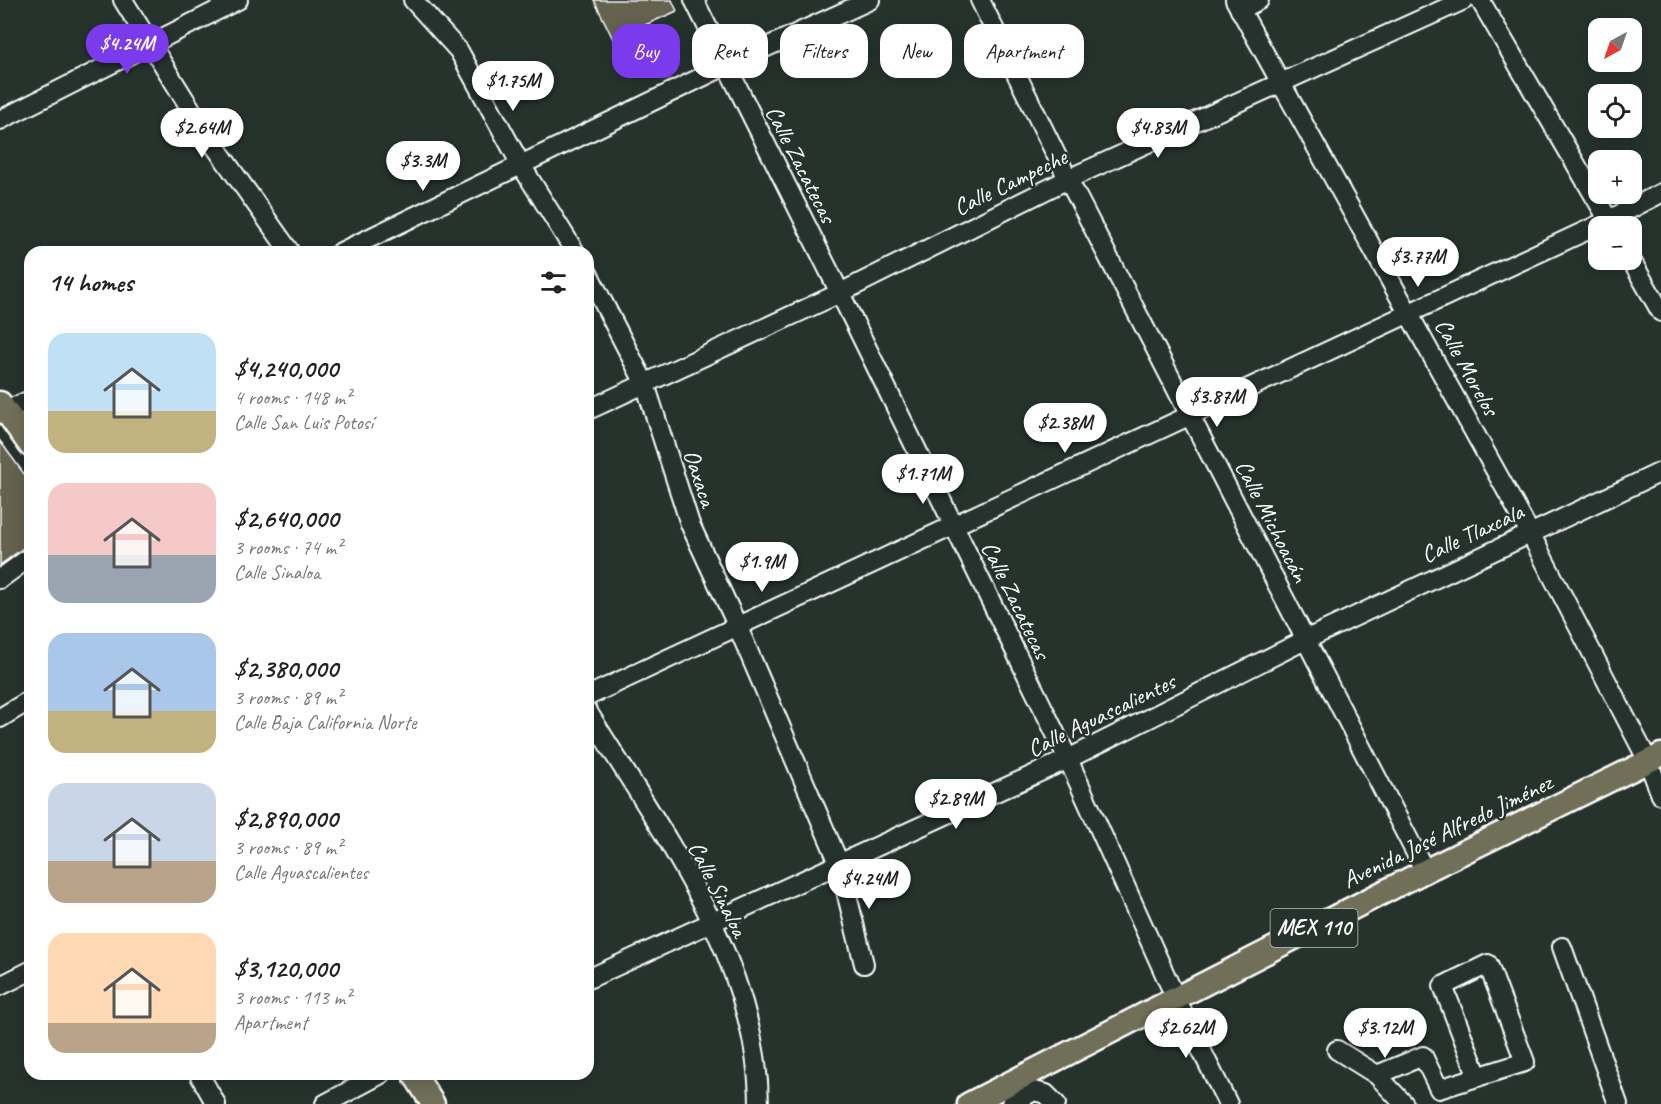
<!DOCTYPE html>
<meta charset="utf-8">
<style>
:root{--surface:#fff;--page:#f2f2f2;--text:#222;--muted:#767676;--accent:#7c3aed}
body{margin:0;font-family:Caveat,sans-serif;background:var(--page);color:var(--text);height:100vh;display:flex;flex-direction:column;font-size:22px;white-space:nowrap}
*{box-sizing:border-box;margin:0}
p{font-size:20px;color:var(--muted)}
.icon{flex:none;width:33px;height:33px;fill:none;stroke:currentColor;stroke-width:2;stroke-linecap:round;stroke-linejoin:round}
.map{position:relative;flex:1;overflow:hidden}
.side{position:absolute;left:24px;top:246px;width:570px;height:834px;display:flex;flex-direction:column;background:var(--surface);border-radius:18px;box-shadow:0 3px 15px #0003}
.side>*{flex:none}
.guide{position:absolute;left:612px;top:24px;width:570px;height:54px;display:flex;gap:12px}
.needle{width:39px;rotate:220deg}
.buttons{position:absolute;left:1588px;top:18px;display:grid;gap:12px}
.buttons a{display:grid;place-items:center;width:54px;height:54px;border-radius:12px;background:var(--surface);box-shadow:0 3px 15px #0003;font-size:30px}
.price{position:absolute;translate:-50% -51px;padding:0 14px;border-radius:21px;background:#fff;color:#222;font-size:20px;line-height:39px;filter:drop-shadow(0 2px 3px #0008)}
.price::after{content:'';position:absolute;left:50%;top:36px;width:18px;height:14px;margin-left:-9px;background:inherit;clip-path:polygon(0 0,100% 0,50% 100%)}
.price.active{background:var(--accent);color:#fff}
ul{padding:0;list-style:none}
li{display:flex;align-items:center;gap:18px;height:150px;padding:0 24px}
li span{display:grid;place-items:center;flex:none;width:168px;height:120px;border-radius:18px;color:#555}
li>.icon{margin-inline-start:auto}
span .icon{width:72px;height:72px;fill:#fffc;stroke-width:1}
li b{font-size:26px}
h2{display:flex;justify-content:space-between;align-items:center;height:72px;padding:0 24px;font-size:26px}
.chip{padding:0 21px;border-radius:18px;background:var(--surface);box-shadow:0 3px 15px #0003;font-size:21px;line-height:54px}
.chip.active{background:var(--accent);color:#fff}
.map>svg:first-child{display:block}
.building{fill:#65634f;stroke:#fff;stroke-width:1.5}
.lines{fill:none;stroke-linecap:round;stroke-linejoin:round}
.minor-casing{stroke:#fff;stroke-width:22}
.major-casing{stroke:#fff;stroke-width:27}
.minor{stroke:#26332d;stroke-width:18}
.major{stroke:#706f59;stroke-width:22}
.labels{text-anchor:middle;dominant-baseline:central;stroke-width:5;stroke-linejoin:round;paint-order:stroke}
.shield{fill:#26332d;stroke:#bec2c0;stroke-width:1.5}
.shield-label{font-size:22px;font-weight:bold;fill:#fff}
.street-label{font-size:24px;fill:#fff;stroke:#26332d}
</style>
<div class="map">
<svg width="1661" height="1104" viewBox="0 0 1661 1104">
<rect width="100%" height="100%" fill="#26332d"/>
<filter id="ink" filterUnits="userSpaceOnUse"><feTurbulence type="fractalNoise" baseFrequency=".0167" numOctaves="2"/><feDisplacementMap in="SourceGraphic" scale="12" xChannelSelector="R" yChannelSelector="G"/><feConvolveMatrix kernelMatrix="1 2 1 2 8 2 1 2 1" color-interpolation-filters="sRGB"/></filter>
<g filter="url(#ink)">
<!-- building -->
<g class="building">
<polygon points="594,0 672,0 677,11 613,39"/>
<polygon points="0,441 30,482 30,543 0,565"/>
</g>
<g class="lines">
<!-- minor casing -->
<g class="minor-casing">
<g id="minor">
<polyline points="123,0 207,135 290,252"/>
<polyline points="413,0 459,51 521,165 575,252"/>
<polyline points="694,0 840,293 1068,759 1176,999 1228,1104"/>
<polyline points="980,0 1068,179 1425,871"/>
<polyline points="1235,0 1530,533 1648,761 1661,795"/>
<polyline points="1480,0 1612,226"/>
<polyline points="1240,10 1259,0"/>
<polyline points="0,120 238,0"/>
<polyline points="341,252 725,66 870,0"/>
<polyline points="1631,260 1661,312"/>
<polyline points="588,273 645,384 690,524 737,625 839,863 864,964"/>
<polyline points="588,410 840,293 1068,179 1464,0"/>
<polyline points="5,411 30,400"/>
<polyline points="0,579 30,557"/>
<polyline points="588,696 1609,220 1661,193"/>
<path d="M588 712C660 830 758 960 759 1104"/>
<polyline points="0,718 30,700"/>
<polyline points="1562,947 1618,1104"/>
<polyline points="588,979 1068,759 1305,640 1661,472"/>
<polyline points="0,986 30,971"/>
<polyline points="1337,1050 1377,1075 1404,1104"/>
<polyline points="199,1074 216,1104"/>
<polyline points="1377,1075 1423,1056 1439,1089 1525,1062 1488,964 1443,986 1478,1077"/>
<polyline points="325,1104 381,1074"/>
<polyline points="1011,1104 1034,1091 1046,1094 1056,1104"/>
</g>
</g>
<!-- major casing -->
<g class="major-casing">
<g id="major">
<polyline points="0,403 30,445"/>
<polyline points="414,1074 433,1104"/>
<polyline points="969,1104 1425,871 1661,755"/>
</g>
</g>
<!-- minor -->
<use href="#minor" class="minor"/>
<!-- major -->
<use href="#major" class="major"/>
</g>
</g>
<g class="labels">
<!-- shield labels -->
<rect class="shield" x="1270.5" y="909" width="87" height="38" rx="4.5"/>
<g class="shield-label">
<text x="1314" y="928">MEX 110</text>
</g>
<!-- street labels -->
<g class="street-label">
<text transform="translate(801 164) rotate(63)">Calle Zacatecas</text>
<text transform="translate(1010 182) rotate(-26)">Calle Campeche</text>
<text transform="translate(1467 367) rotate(61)">Calle Morelos</text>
<text transform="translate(700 478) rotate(72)">Oaxaca</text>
<text transform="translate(1272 521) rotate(63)">Calle Michoacán</text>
<text transform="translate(1472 533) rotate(-25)">Calle Tlaxcala</text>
<text transform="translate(1016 600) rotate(64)">Calle Zacatecas</text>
<text transform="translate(1101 715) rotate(-26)">Calle Aguascalientes</text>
<text transform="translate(1447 831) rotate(-26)">Avenida José Alfredo Jiménez</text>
<text transform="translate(718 889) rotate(63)">Calle Sinaloa</text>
</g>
</g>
</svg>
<div class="buttons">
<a><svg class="needle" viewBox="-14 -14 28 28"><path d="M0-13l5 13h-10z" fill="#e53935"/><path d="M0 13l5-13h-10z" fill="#767676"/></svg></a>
<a><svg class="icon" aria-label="locate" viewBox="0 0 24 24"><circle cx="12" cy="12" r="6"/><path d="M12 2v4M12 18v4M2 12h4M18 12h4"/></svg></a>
<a>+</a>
<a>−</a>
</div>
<b class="price active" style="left:127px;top:75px">$4.24M</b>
<b class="price" style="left:513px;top:112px">$1.75M</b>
<b class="price" style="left:202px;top:159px">$2.64M</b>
<b class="price" style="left:1158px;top:159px">$4.83M</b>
<b class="price" style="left:423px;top:192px">$3.3M</b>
<b class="price" style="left:1418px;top:288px">$3.77M</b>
<b class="price" style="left:1217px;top:428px">$3.87M</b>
<b class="price" style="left:1065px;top:454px">$2.38M</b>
<b class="price" style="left:923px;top:505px">$1.71M</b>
<b class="price" style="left:762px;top:593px">$1.9M</b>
<b class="price" style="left:956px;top:830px">$2.89M</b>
<b class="price" style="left:869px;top:910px">$4.24M</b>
<b class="price" style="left:1186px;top:1059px">$2.62M</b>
<b class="price" style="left:1385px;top:1059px">$3.12M</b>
<div class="guide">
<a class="chip active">Buy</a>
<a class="chip">Rent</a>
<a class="chip">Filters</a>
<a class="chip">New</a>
<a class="chip">Apartment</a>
</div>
<section class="side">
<h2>14 homes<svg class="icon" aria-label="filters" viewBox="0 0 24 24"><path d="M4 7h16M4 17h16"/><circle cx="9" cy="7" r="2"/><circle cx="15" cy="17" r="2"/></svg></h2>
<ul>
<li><span style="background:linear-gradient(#bfe0f5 65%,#c2b280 0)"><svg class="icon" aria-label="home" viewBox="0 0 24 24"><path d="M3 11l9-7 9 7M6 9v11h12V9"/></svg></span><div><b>$4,240,000</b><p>4 rooms · 148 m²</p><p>Calle San Luis Potosí</p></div></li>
<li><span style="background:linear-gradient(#f6c9c9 60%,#9aa5b1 0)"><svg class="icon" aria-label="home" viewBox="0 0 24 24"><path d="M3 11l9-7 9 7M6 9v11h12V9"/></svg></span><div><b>$2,640,000</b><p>3 rooms · 74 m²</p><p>Calle Sinaloa</p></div></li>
<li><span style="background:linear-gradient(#a9c7e8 65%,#c2b280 0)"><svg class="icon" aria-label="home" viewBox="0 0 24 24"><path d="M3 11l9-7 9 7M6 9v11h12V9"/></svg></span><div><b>$2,380,000</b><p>3 rooms · 89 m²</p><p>Calle Baja California Norte</p></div></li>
<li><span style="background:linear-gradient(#c9d6e8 65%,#b9a48a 0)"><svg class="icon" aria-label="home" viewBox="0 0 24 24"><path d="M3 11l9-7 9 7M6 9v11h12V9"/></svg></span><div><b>$2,890,000</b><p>3 rooms · 89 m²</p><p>Calle Aguascalientes</p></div></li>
<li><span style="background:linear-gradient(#ffd9b3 75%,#b9a48a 0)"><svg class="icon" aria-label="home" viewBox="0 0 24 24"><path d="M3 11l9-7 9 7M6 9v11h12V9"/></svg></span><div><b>$3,120,000</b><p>3 rooms · 113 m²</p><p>Apartment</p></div></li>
</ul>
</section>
</div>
